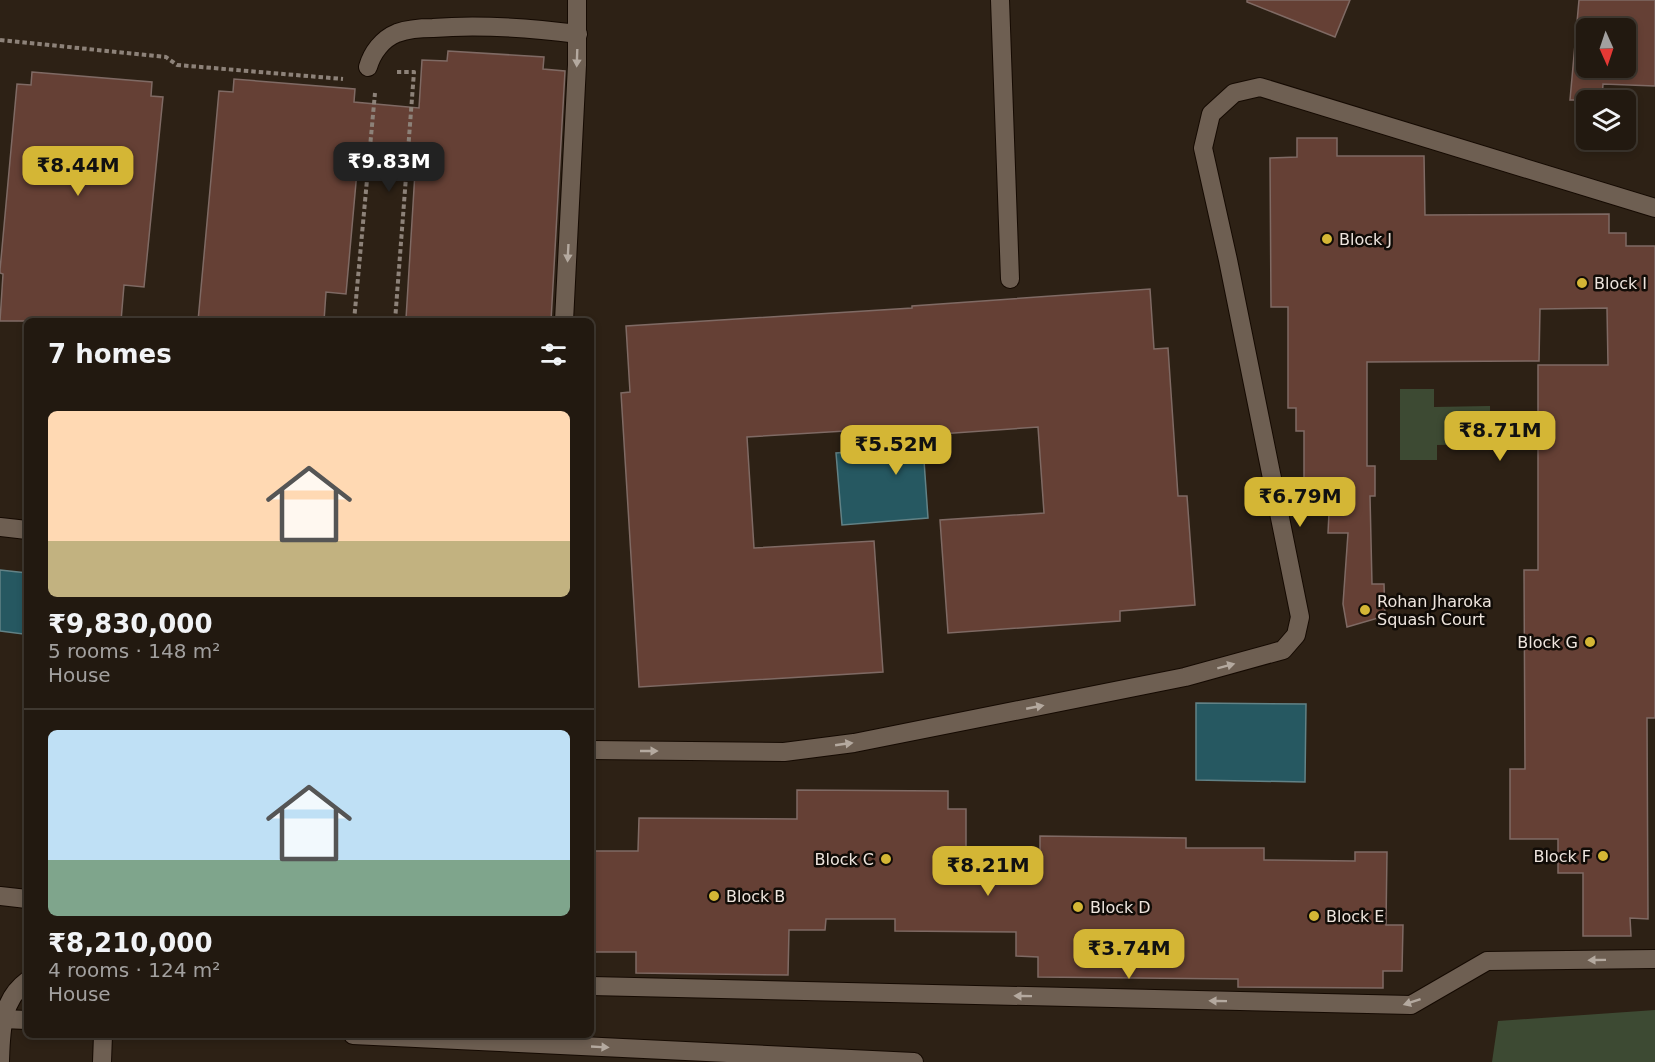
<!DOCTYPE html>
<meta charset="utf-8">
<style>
:root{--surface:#221910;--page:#2a2219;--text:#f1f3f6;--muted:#a2a09f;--line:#3f3830;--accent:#d4b635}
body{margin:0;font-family:"DejaVu Sans",sans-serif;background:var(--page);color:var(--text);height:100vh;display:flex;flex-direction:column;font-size:22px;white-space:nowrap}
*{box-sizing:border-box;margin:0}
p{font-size:20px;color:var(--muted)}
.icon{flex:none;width:33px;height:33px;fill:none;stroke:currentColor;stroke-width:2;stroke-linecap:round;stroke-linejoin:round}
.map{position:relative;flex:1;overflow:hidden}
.details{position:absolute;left:24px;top:318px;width:570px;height:720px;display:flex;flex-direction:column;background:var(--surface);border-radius:9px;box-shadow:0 3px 9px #0003,0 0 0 2px var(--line)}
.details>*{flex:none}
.needle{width:39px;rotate:177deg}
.buttons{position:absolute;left:1576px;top:18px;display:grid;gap:12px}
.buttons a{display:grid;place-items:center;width:60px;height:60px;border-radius:9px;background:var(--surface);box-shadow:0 3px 9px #0003,0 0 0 2px var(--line);font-size:30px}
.price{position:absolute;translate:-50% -51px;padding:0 14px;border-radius:12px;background:var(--accent);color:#111;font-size:20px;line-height:39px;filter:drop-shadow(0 2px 3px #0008)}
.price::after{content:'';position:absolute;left:50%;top:36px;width:18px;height:14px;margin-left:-9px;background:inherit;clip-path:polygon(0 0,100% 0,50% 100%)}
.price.active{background:#222;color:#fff}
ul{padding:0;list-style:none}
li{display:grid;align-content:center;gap:12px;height:318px;padding:0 24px}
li+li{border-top:2px solid var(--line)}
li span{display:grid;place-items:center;height:186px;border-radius:9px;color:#555}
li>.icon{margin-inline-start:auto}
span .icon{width:108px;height:108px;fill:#fffc;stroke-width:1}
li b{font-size:26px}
h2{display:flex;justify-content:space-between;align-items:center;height:72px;padding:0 24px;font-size:26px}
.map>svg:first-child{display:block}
.green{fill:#3d4a33}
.water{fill:#265861;stroke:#628286;stroke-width:1.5}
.building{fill:#654035;stroke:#7f6a64;stroke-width:1.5;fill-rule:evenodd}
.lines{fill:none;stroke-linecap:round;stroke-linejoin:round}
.lane-casing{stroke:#150a02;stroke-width:20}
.street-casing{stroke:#150a02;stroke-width:20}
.path{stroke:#8d8279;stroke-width:4;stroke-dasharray:4.5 3;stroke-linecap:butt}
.lane{stroke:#6e5f52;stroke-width:18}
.street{stroke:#6e5f52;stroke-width:18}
.oneway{fill:#b4a99f}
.poi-dot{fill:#d4b635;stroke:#110c07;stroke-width:2}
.labels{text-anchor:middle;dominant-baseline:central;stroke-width:5;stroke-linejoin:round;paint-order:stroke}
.poi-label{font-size:16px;fill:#eee5de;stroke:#110c07;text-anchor:start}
</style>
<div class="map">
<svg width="1655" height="1062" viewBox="0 0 1655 1062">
<rect width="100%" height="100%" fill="#2d2115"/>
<!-- green -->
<g class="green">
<polygon points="1400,389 1434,389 1434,407 1490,406 1490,444 1437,445 1437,460 1400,460"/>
<polygon points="1655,1010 1655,1062 1492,1062 1498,1021"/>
</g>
<!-- water -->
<g class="water">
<polygon points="923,446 928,518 842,525 836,453"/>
<polygon points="0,570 27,573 27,611 25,612 23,634 0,631"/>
<polygon points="1196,703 1306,704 1305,782 1196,780"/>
</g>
<!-- building -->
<g class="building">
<polygon points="1247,0 1350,0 1335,37 1247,2"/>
<path d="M1579 0H1655V86L1603 84 1602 100H1570ZM1587 28H1626V68H1587Z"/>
<polygon points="448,51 544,57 543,69 565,71 551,321 414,321 414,319 406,319 416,156 359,149 346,294 326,292 324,321 198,321 219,91 233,92 234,79 355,89 354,102 419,108 422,60 447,61"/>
<polygon points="32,72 152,82 151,96 163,97 144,287 124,285 121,321 0,321 3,274 0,273 0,270 17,84 31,85"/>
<polygon points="1297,138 1337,138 1337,156 1424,156 1425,215 1609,214 1609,233 1626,233 1626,246 1655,246 1655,718 1647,718 1648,919 1630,918 1631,936 1583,936 1583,873 1558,873 1558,839 1510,839 1510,769 1525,769 1524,570 1538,570 1538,365 1608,365 1607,308 1540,309 1539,361 1367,362 1367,466 1375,466 1375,496 1370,496 1372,584 1384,584 1385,616 1347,627 1343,604 1348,533 1328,533 1329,513 1304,513 1304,431 1296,431 1296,408 1288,408 1288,307 1271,307 1270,158 1297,157"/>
<polygon points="1150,289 1154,349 1168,348 1178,496 1187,496 1195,605 1120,611 1120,621 948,633 940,520 1044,513 1038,427 912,436 912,427 747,437 754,548 874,541 883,672 639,687 621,393 630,392 626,326 912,308 912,306"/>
<polygon points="797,790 948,791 948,809 966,809 966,856 1040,858 1040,836 1186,838 1186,848 1264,848 1264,860 1355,861 1355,852 1387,852 1386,925 1403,925 1402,971 1383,971 1383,988 1238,987 1238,979 1038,977 1038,957 1016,956 1016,932 895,931 895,919 826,919 825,930 789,930 788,975 636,973 636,952 591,952 591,851 638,851 639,818 797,819"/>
</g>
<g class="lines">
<!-- lane casing -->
<g class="lane-casing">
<polyline id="lane" points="1000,0 1010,279"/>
</g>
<!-- street casing -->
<g class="street-casing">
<g id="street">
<path d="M368 67C372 53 382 39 397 33 408 29 421 28 433 28 481 24 531 28 578 34"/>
<polyline points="564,321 577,65 577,0"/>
<polyline points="0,527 27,530"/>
<polyline points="591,750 784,752 854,743 1185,677 1283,650 1296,635 1300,617 1228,260 1203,148 1211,114 1234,93 1260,87 1655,208"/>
<polyline points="0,896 27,899"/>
<polyline points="591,986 1411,1005 1487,961 1655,959"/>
<polyline points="2,1019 27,1020"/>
<polyline points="353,1035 914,1062"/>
<path d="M0 1061C1 1032 1 1000 27 981"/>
<polyline points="102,1062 103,1035"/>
</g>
</g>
<!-- path -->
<g class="path">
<polyline points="0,40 166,57 177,65 343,79"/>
<polyline points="354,321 375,93"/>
<polyline points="395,321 414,72 397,72"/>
</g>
<!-- lane -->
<use href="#lane" class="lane"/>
<!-- street -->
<use href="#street" class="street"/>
</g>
<!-- one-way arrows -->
<defs><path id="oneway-solid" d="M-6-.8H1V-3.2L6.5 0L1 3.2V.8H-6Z" transform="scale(1.5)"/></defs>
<g class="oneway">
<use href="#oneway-solid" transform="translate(577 58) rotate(92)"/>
<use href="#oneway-solid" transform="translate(568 253) rotate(93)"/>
<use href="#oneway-solid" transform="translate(1226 666) rotate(-15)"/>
<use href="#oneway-solid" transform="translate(1035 707) rotate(-11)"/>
<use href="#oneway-solid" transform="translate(844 744) rotate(-8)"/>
<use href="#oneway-solid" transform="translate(649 751)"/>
<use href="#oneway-solid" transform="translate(1597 960) rotate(179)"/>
<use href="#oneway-solid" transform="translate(1023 996) rotate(-179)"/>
<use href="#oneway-solid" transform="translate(1218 1001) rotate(-179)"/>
<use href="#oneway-solid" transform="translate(1412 1002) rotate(162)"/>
<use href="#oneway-solid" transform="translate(600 1047) rotate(3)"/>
</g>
<!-- markers -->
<g class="poi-dot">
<circle cx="1327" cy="239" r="6"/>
<circle cx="1582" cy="283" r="6"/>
<circle cx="1365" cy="610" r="6"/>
<circle cx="1590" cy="642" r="6"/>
<circle cx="1603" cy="856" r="6"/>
<circle cx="886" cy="859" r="6"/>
<circle cx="714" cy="896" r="6"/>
<circle cx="1078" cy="907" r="6"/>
<circle cx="1314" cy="916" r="6"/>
</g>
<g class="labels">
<!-- poi labels -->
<g class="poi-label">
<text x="1339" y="239">Block J</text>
<text x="1594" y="283">Block I</text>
<text x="1377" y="601">Rohan Jharoka<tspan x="1377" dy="18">Squash Court</tspan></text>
<text x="1578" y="642" text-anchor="end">Block G</text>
<text x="1591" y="856" text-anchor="end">Block F</text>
<text x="874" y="859" text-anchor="end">Block C</text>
<text x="726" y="896">Block B</text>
<text x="1090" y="907">Block D</text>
<text x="1326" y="916">Block E</text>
</g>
</g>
</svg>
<div class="buttons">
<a><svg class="needle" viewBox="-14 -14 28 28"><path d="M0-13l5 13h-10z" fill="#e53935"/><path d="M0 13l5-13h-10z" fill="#a2a09f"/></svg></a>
<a><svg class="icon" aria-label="layers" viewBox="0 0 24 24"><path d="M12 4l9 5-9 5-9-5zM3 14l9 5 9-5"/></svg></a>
</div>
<b class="price active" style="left:389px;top:193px">₹9.83M</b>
<b class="price" style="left:78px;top:197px">₹8.44M</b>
<b class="price" style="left:1500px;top:462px">₹8.71M</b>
<b class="price" style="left:896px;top:476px">₹5.52M</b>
<b class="price" style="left:1300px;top:528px">₹6.79M</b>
<b class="price" style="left:988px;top:897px">₹8.21M</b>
<b class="price" style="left:1129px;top:980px">₹3.74M</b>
<section class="details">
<h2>7 homes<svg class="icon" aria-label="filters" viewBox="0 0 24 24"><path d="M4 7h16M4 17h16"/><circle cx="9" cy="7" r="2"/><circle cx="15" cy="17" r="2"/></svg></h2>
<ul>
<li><span style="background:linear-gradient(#ffd9b3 70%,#c2b280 0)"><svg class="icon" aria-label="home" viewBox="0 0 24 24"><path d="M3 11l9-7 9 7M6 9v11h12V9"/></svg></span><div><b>₹9,830,000</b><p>5 rooms · 148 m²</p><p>House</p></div></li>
<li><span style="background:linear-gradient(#bfe0f5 70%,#7fa58c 0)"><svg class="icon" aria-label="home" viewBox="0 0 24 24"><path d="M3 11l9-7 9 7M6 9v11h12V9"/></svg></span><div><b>₹8,210,000</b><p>4 rooms · 124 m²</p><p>House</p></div></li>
</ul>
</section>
</div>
